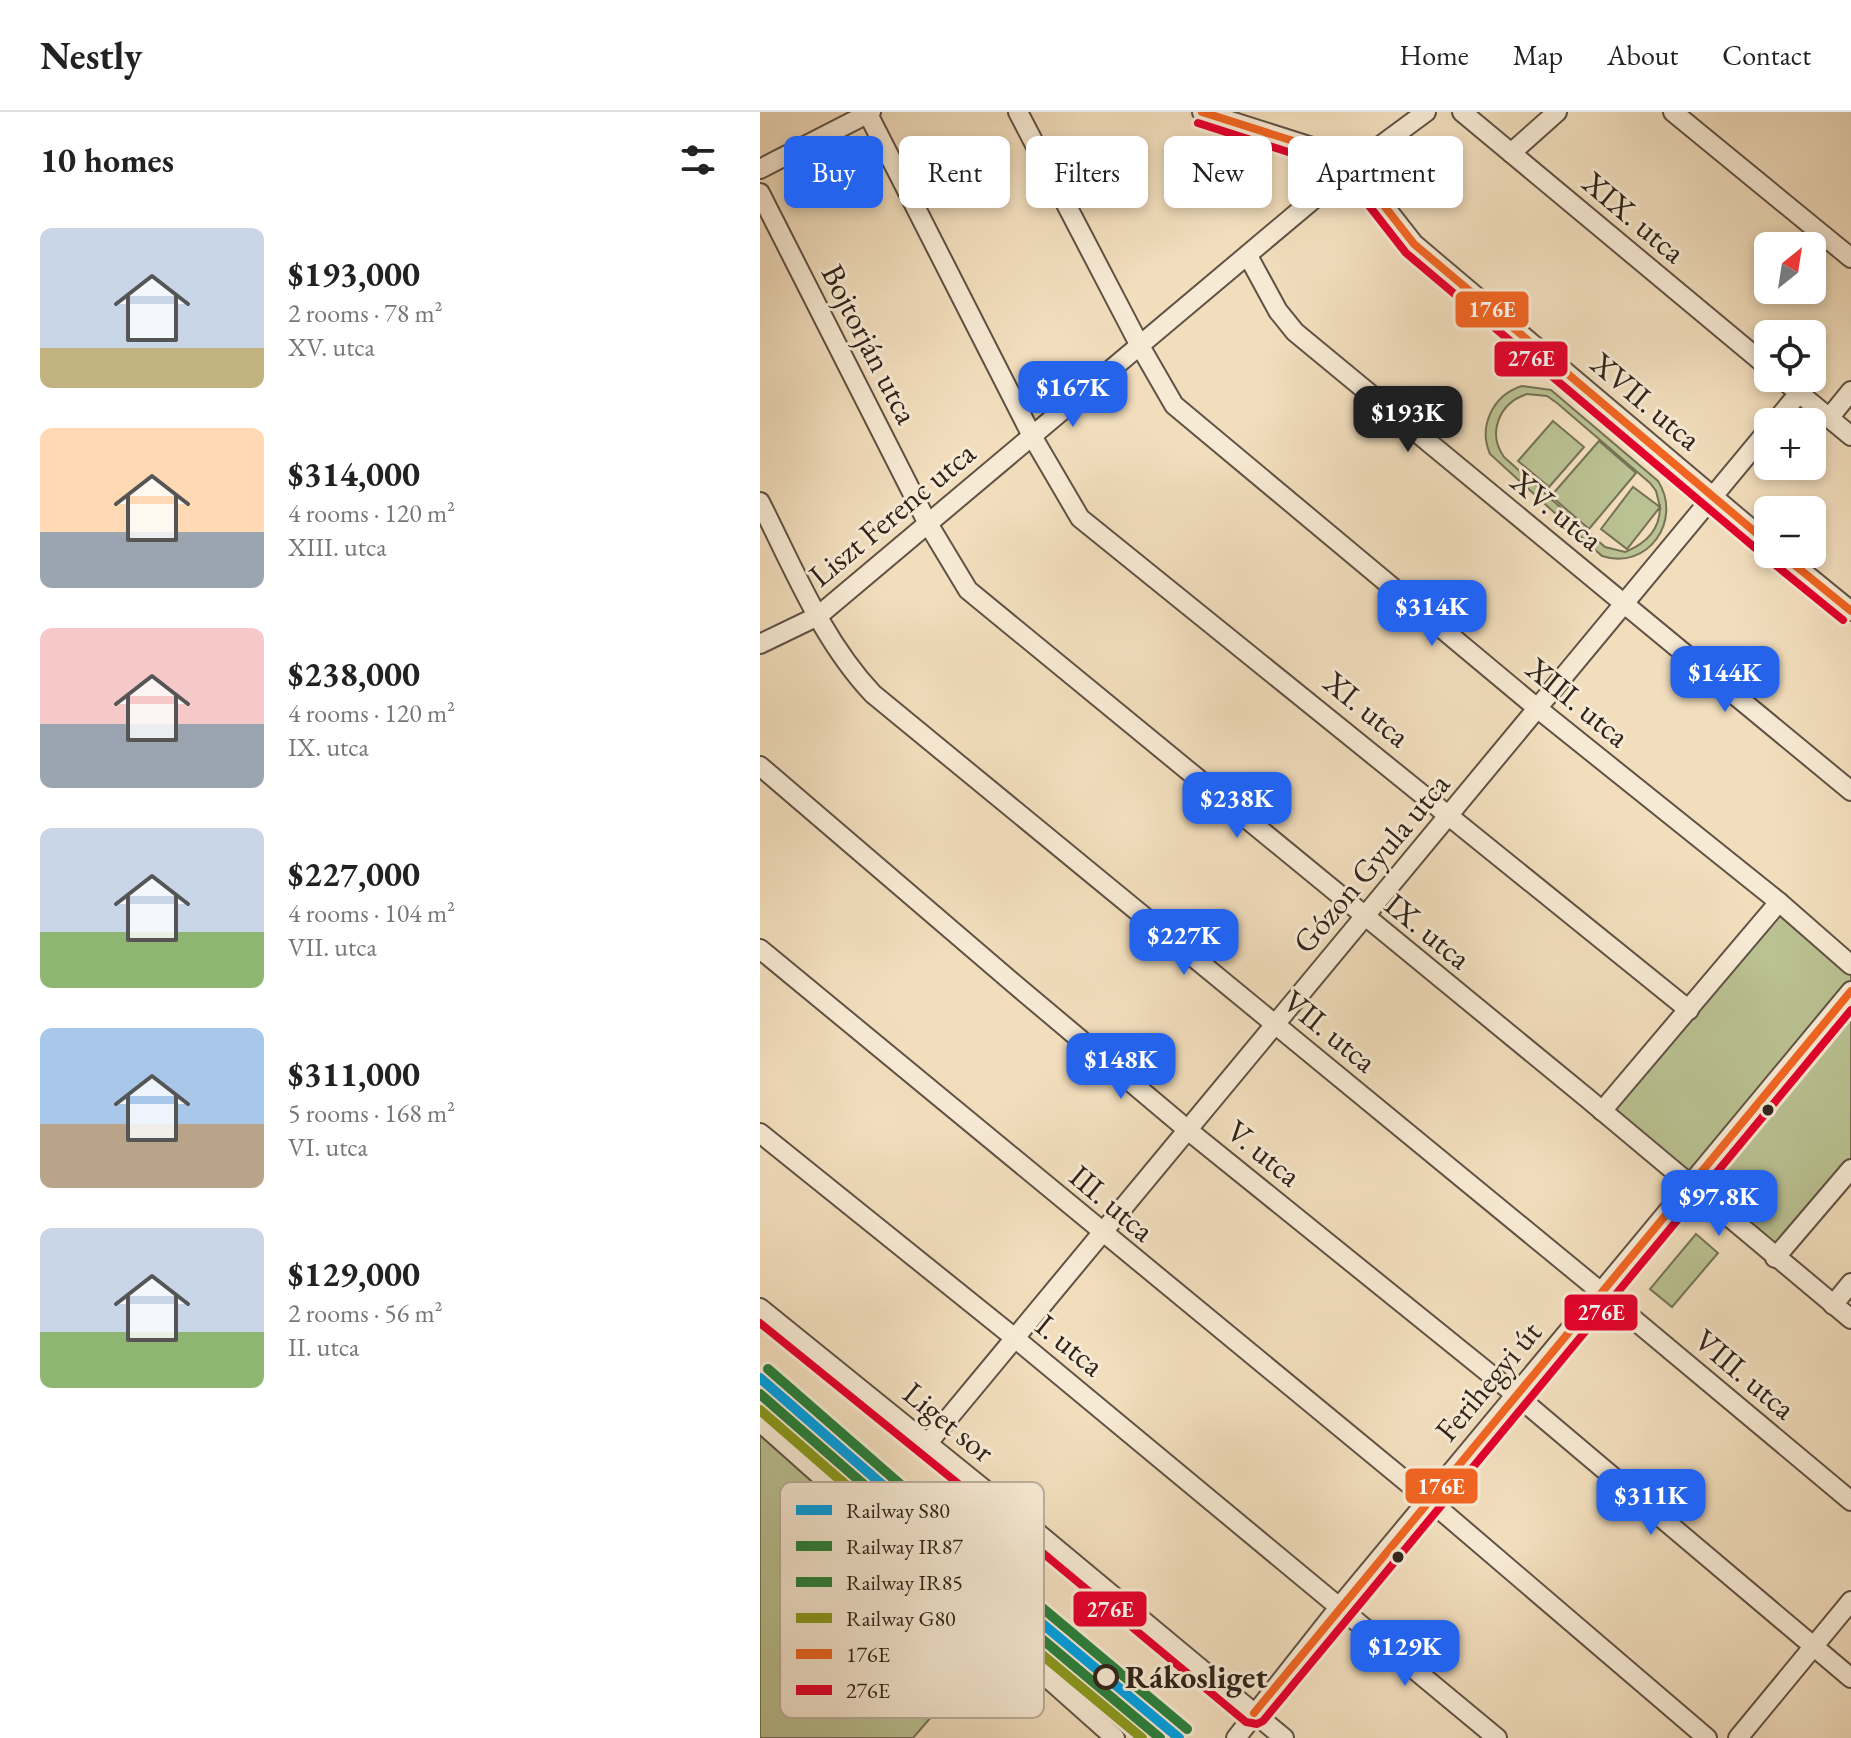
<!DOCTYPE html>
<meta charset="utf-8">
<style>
:root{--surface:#fff;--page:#f6f6f6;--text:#222;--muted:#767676;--line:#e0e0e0;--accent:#2563eb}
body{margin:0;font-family:"EB Garamond",serif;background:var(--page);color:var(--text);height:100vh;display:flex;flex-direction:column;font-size:30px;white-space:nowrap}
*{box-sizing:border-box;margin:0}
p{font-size:26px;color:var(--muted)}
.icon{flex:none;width:44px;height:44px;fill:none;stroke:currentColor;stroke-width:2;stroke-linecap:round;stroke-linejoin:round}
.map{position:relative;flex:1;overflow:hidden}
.sheet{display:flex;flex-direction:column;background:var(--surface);width:760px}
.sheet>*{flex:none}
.top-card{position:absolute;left:24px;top:24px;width:760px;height:72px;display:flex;gap:16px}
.needle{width:52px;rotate:30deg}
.tools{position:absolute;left:994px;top:120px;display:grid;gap:16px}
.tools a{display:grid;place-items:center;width:72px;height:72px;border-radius:12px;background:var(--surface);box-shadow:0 4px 12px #0003;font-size:40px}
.price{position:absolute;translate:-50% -68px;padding:0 18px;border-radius:16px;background:var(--accent);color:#fff;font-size:26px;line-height:52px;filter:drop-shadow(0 2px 4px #0008)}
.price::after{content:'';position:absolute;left:50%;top:48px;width:24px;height:18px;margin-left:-12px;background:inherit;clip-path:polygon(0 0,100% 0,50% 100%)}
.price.on{background:#222;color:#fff}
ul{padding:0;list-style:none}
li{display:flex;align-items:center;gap:24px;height:200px;padding:0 40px}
li span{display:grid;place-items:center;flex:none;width:224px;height:160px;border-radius:12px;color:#555}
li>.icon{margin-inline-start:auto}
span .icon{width:96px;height:96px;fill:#fffc;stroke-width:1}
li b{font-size:34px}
h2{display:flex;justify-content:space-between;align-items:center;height:96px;padding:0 40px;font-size:34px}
.chip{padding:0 28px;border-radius:12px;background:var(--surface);box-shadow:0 4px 12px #0003;font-size:28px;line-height:72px}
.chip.on{background:var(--accent);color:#fff}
header{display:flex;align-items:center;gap:48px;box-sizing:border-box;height:112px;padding:0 40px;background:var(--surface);border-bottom:2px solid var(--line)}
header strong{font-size:38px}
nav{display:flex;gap:44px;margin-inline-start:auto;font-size:28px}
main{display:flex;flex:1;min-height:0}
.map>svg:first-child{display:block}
.green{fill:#bac192;stroke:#757256;stroke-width:2;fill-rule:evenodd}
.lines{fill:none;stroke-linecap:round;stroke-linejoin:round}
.minor-casing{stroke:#605244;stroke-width:22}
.minor{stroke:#f7ead4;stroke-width:18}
.bus-1-casing{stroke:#f7ead4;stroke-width:14}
.bus-2-casing{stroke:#f7ead4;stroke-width:14}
.bus-1{stroke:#f26522;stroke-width:8}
.bus-2{stroke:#e4002b;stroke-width:8}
.rail-1-casing{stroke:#f7ead4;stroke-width:16}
.rail-2-casing{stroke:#f7ead4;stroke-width:16}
.rail-3-casing{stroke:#f7ead4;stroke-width:16}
.rail-4-casing{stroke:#f7ead4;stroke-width:16}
.rail-1{stroke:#00a0e3;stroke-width:10}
.rail-2{stroke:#29803c;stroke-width:10}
.rail-3{stroke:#29803c;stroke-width:10}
.rail-4{stroke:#8a991e;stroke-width:10}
.bus-dot{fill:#30231b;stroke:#f7ead4;stroke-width:3}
.stop-dot{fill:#f7ead4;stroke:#30231b;stroke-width:4}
.labels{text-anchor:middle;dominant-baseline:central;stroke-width:6;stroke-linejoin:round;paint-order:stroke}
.street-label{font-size:32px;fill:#30231b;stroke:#f7ead4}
.stop-label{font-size:32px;font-weight:bold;fill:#30231b;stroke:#f7ead4;text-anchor:start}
.key{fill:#f7ead4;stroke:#bbae9c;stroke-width:2}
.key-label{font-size:22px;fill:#30231b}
.line-badge{stroke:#f7ead4;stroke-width:3}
.badge-label{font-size:22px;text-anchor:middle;font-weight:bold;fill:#fff}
</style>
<header>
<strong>Nestly</strong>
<nav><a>Home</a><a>Map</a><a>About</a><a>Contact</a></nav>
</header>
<main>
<section class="sheet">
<h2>10 homes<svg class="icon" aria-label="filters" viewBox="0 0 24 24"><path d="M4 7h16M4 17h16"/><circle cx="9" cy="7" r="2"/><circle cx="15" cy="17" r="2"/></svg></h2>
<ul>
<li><span style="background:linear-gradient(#c9d6e8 75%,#c2b280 0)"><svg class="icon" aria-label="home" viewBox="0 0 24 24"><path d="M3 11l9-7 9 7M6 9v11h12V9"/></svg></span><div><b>$193,000</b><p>2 rooms · 78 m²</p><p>XV. utca</p></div></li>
<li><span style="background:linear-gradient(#ffd9b3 65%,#9aa5b1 0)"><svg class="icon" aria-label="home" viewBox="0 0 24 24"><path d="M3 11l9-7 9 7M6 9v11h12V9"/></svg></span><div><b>$314,000</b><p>4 rooms · 120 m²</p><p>XIII. utca</p></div></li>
<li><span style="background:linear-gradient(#f6c9c9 60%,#9aa5b1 0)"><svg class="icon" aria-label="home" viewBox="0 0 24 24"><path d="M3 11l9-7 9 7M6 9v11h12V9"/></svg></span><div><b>$238,000</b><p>4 rooms · 120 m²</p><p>IX. utca</p></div></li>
<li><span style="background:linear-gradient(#c9d6e8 65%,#8fb573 0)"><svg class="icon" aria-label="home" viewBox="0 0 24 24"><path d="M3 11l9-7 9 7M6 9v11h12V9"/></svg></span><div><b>$227,000</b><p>4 rooms · 104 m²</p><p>VII. utca</p></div></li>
<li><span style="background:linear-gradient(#a9c7e8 60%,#b9a48a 0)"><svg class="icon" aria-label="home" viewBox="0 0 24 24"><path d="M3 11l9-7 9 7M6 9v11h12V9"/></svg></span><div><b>$311,000</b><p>5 rooms · 168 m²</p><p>VI. utca</p></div></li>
<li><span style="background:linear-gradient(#c9d6e8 65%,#8fb573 0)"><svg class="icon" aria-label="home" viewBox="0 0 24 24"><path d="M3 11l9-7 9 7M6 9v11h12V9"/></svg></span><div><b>$129,000</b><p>2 rooms · 56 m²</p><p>II. utca</p></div></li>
</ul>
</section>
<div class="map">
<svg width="1091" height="1626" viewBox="0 0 1091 1626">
<rect width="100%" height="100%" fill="#f2debd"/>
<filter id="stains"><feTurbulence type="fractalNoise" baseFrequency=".0025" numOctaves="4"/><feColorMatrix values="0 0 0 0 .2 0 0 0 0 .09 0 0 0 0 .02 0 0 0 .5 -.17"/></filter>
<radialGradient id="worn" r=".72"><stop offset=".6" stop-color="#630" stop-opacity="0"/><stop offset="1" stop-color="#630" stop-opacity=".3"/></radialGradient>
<!-- green -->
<g class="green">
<path d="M762 274 791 278 898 369C923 408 888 459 842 444L730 342C718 314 733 283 762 274ZM767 282 787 284 797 291 890 371 896 379 900 395 873 375 841 417 867 437 900 395C900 418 885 432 865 440L845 435 744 345C727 321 739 291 767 282Z"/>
<polygon points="793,309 824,335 789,375 758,349"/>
<polygon points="839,329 876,361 829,417 791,384"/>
<polygon points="1019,790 1091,853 1091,1057 1015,1146 842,999"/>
<polygon points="936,1122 958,1141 912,1195 890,1177"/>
<polygon points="0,1299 34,1332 45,1335 251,1513 153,1626 0,1626"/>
</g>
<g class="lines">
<!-- minor casing -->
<g class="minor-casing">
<g id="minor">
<polyline points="258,0 380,234 414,293 777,596 1019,790 1091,853"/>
<polyline points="442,0 574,42 593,54 654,132 1008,431"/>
<polyline points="702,0 1008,255"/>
<polyline points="913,0 1091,146"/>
<polyline points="108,2 272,324 320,406 929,898"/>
<polyline points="751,41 797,0"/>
<polyline points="0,57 111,0"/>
<polyline points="0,81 167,410 208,478 827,986 1091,1207"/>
<polyline points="488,144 518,199 535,220 1091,679"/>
<polyline points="1021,266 1091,324"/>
<polyline points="1069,306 1091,279"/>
<polyline points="1015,310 1039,281"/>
<path d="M0 390C33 455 62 528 113 582L841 1180 1091 1389"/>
<polyline points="1021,442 1091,499"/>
<polyline points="0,532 58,504 593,54 666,0"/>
<polyline points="0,654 252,870 429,1019 756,1283 1091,1566"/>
<polyline points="0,837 677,1395 947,1626"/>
<polyline points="842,999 1019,790"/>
<polyline points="0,1021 256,1227 737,1626"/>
<polyline points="1015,1146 1091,1057"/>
<polyline points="1073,1193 1091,1171"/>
<polyline points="0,1196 256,1403 524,1626"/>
<polyline points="0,1310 355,1626"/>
<polyline points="167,1332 1008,318"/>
<polyline points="476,1626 580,1494 1091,879"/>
<polyline points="978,1626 1091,1489"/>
</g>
</g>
<!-- minor -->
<use href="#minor" class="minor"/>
<!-- bus-1 casing -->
<g class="bus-1-casing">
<g id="bus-1">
<polyline points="442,0 574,42 593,54 654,132 1008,431"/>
<polyline points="1021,442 1091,499"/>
<polyline points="494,1601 1091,879"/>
</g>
</g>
<!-- bus-2 casing -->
<g class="bus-2-casing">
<g id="bus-2">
<polyline points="438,11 569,53 585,63 646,141 1000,440"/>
<polyline points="1013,451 1083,508"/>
<polyline points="0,1211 248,1412 486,1610 497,1612 503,1609 1091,898"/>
</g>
</g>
<!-- bus-1 -->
<use href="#bus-1" class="bus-1"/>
<!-- bus-2 -->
<use href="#bus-2" class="bus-2"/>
<!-- rail-1 casing -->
<g class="rail-1-casing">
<polyline id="rail-1" points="0,1266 266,1498 419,1626"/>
</g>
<!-- rail-2 casing -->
<g class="rail-2-casing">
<polyline id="rail-2" points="0,1282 258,1507 400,1626"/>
</g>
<!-- rail-3 casing -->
<g class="rail-3-casing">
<polyline id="rail-3" points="8,1257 274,1489 427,1617"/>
</g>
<!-- rail-4 casing -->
<g class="rail-4-casing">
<polyline id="rail-4" points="0,1298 250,1516 382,1626"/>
</g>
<!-- rail-1 -->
<use href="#rail-1" class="rail-1"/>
<!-- rail-2 -->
<use href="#rail-2" class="rail-2"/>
<!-- rail-3 -->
<use href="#rail-3" class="rail-3"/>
<!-- rail-4 -->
<use href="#rail-4" class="rail-4"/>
</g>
<!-- markers -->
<g class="bus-dot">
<circle cx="1008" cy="998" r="7"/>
<circle cx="638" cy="1445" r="7"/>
</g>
<circle class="stop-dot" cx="346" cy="1565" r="11"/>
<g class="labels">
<!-- street labels -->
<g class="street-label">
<text transform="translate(874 105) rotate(40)">XIX. utca</text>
<text transform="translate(110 232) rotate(63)">Bojtorján utca</text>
<text transform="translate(886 289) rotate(40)">XVII. utca</text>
<text transform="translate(797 398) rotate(39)">XV. utca</text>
<text transform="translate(132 402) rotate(-40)">Liszt Ferenc utca</text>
<text transform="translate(818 590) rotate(39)">XIII. utca</text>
<text transform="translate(607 597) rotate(39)">XI. utca</text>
<text transform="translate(611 751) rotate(-50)">Gózon Gyula utca</text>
<text transform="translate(668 819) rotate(39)">IX. utca</text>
<text transform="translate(570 919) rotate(39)">VII. utca</text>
<text transform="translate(504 1041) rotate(39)">V. utca</text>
<text transform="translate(352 1091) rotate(40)">III. utca</text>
<text transform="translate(310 1233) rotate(39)">I. utca</text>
<text transform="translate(985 1262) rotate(40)">VIII. utca</text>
<text transform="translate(728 1269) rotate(-50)">Ferihegyi út</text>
<text transform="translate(189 1310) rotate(39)">Liget sor</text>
</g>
<!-- stop labels -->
<g class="stop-label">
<text x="365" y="1565">Rákosliget</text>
</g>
</g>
<!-- legend -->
<rect x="20" y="1370" width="264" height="236" rx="12" class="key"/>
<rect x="36" y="1393" width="36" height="10" fill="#00a0e3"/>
<rect x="36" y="1429" width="36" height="10" fill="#29803c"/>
<rect x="36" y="1465" width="36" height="10" fill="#29803c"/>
<rect x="36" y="1501" width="36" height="10" fill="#8a991e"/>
<rect x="36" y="1537" width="36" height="10" fill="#f26522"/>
<rect x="36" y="1573" width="36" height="10" fill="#e4002b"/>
<g class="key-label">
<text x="86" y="1406">Railway S80</text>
<text x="86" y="1442">Railway IR87</text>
<text x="86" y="1478">Railway IR85</text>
<text x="86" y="1514">Railway G80</text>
<text x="86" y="1550">176E</text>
<text x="86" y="1586">276E</text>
</g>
<g class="line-badge">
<rect x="694" y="178" width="76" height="39" rx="8" fill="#f26522"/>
<rect x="733" y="228" width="76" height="38" rx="8" fill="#e4002b"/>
<rect x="803" y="1181" width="76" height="39" rx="8" fill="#e4002b"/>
<rect x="644" y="1355" width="75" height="38" rx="8" fill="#f26522"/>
<rect x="312" y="1478" width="76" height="38" rx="8" fill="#e4002b"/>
</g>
<g class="badge-label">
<text x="732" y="205">176E</text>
<text x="771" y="254">276E</text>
<text x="841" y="1208">276E</text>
<text x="681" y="1382">176E</text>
<text x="350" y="1505">276E</text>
</g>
<rect width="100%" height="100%" filter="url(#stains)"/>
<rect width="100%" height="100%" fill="url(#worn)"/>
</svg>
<div class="tools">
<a><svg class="needle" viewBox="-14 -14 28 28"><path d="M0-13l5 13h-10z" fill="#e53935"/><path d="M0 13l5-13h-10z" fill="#767676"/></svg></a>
<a><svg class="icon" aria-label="locate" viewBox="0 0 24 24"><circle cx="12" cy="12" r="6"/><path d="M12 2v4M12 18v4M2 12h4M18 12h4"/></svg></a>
<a>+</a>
<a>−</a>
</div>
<b class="price" style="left:313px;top:317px">$167K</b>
<b class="price on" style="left:648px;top:342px">$193K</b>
<b class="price" style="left:672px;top:536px">$314K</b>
<b class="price" style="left:965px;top:602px">$144K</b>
<b class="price" style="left:477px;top:728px">$238K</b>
<b class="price" style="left:424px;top:865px">$227K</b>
<b class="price" style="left:361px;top:989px">$148K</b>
<b class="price" style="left:959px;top:1126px">$97.8K</b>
<b class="price" style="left:891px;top:1425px">$311K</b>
<b class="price" style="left:645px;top:1576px">$129K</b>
<div class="top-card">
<a class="chip on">Buy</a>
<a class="chip">Rent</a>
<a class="chip">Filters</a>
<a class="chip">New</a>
<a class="chip">Apartment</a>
</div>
</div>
</main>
